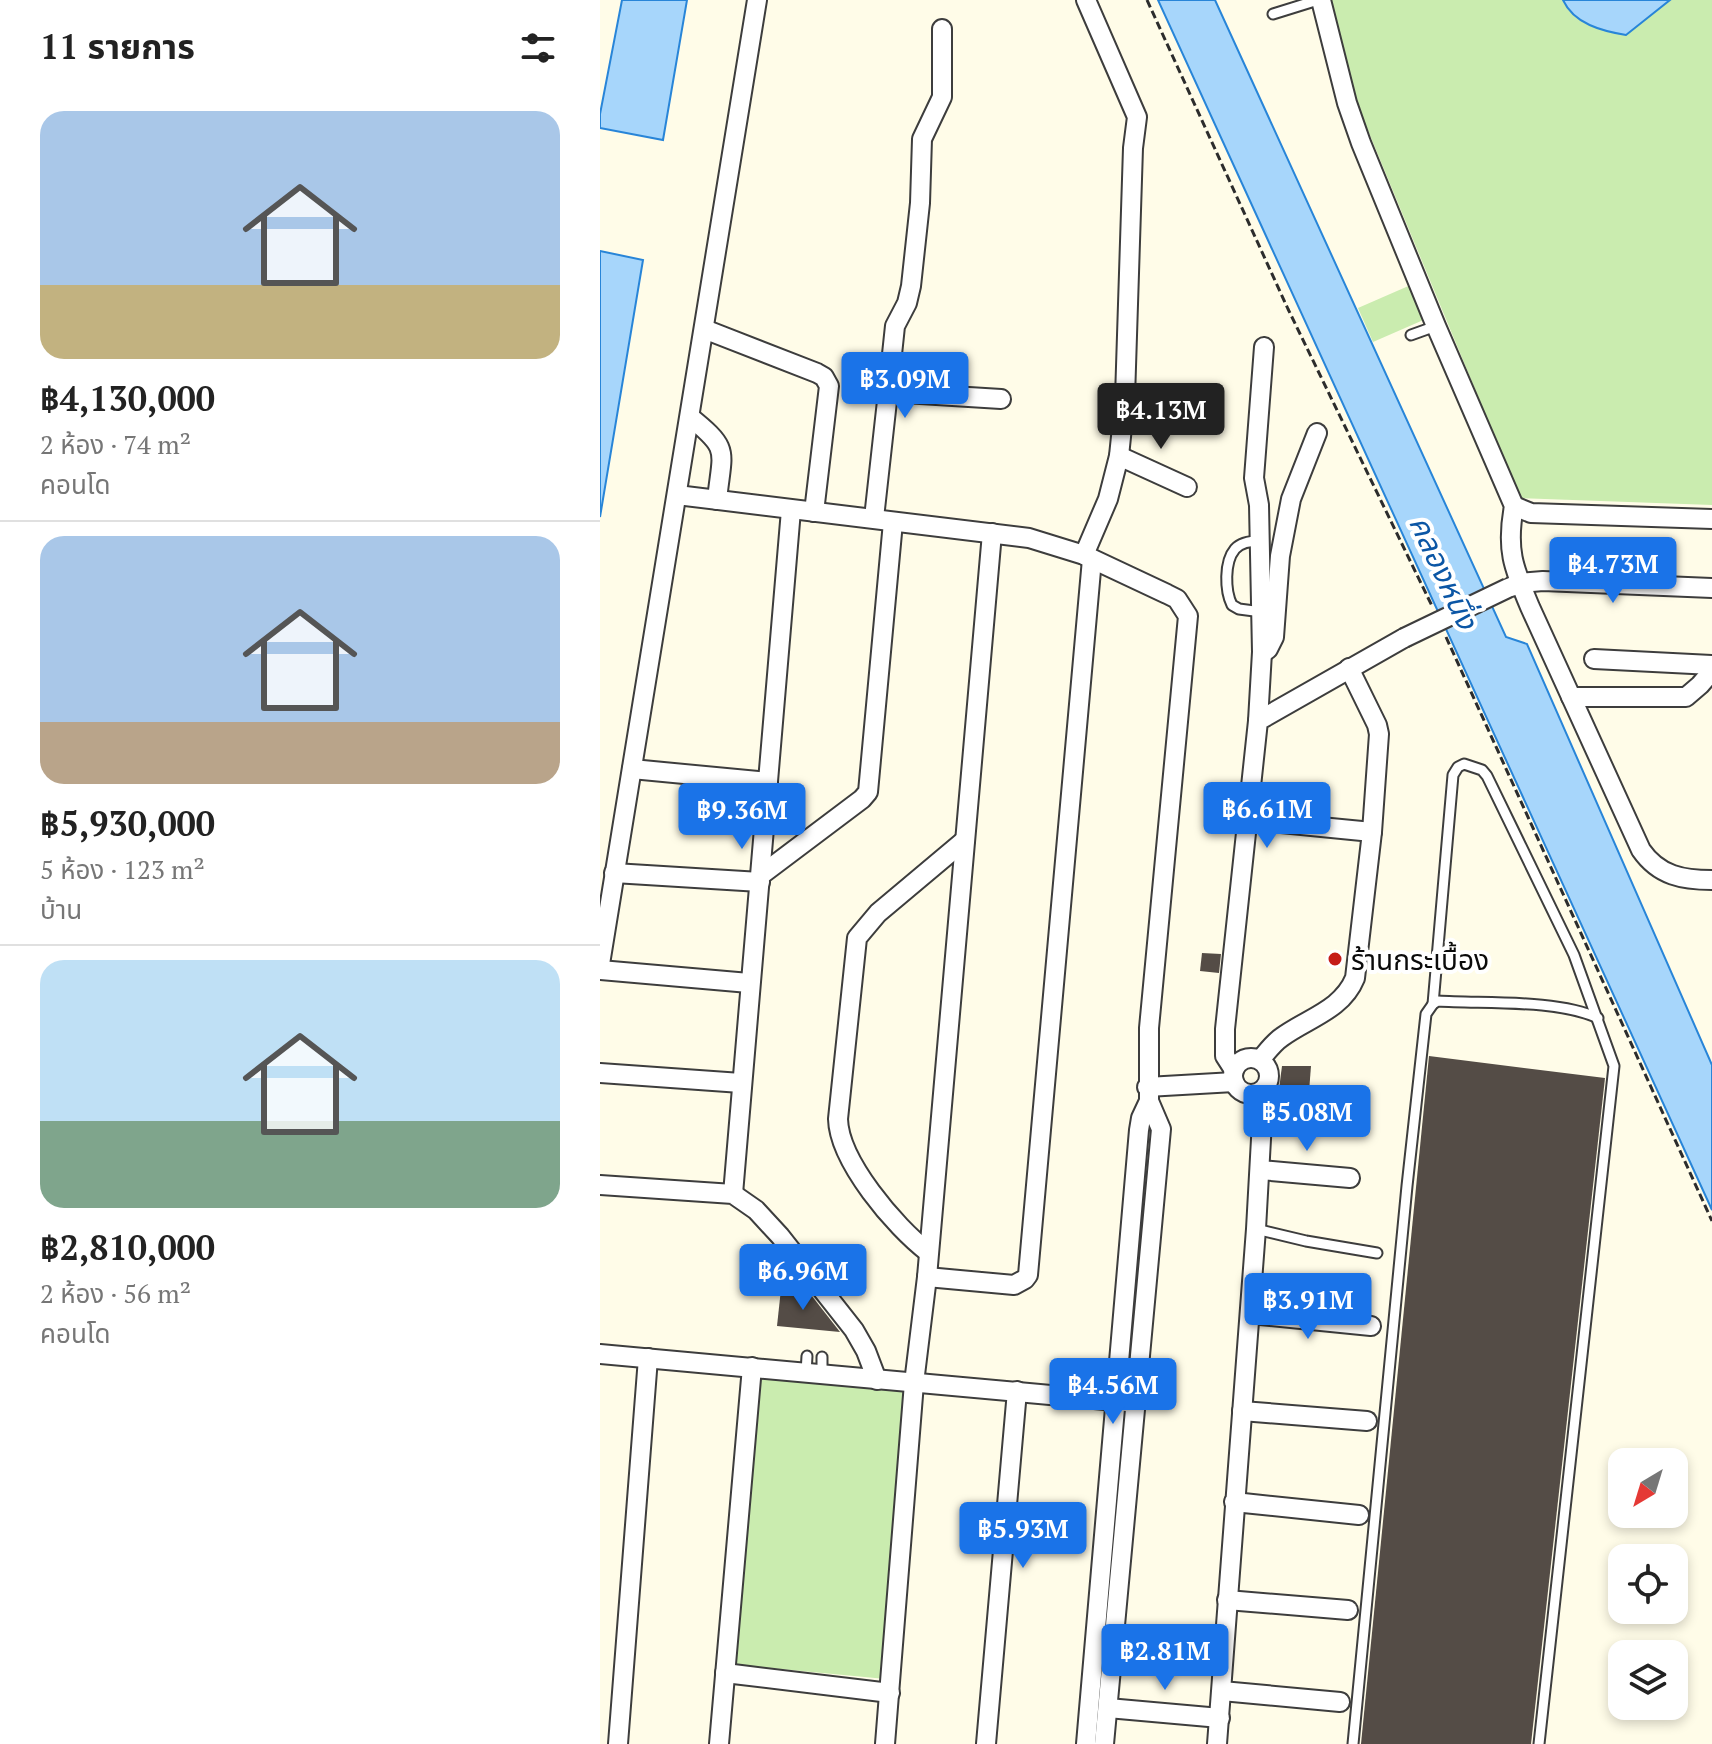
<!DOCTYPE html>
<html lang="th">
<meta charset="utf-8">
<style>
:root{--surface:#fff;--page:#f6f6f6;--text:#222;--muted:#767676;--line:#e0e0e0;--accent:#1a73e8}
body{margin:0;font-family:"PT Serif","Noto Sans Thai",serif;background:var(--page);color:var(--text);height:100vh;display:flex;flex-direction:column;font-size:30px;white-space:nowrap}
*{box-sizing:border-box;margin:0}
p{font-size:26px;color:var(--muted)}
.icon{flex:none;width:44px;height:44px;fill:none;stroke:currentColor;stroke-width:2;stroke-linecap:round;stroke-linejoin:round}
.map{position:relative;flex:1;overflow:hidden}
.drawer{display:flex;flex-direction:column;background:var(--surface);width:600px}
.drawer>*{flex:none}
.needle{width:52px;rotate:218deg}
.fabs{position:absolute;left:1008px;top:1448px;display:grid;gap:16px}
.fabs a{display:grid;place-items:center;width:80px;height:80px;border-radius:16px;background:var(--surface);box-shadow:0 4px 12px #0003;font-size:40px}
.price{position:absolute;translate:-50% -68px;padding:0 18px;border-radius:8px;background:var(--accent);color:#fff;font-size:26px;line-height:52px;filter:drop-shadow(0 2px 4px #0008)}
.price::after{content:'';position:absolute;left:50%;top:48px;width:24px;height:18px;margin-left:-12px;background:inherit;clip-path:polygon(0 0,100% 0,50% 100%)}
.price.on{background:#222;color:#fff}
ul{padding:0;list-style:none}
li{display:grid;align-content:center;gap:16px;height:424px;padding:0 40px}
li+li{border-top:2px solid var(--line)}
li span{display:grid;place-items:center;height:248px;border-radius:24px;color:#555}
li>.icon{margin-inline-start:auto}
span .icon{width:144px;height:144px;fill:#fffc;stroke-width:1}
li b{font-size:34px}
h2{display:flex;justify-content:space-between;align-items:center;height:96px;padding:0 40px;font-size:34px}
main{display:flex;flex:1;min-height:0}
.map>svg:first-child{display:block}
.green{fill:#caecaf}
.water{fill:#a7d6fb;stroke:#2885d8;stroke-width:2}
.building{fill:#544c46}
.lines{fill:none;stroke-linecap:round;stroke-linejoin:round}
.lane-casing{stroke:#3d3d3d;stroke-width:13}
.street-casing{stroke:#3d3d3d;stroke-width:22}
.path{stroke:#2c2c2c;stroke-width:3;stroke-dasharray:8 4;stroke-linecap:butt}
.lane{stroke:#fff;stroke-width:9}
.street{stroke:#fff;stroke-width:18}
.street-bridge-casing{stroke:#3d3d3d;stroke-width:22;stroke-linecap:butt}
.street-bridge{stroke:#fff;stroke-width:18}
.poi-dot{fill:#c51c18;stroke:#fff;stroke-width:3}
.labels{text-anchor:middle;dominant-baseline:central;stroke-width:8;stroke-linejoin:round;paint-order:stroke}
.poi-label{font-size:28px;fill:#0a0a0a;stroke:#fff;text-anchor:start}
.water-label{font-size:30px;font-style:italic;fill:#0b56a5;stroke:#fff}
</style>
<main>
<section class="drawer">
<h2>11 รายการ<svg class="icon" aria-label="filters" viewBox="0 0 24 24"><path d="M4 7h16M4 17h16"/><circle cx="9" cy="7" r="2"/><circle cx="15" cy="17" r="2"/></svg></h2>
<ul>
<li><span style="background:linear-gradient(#a9c7e8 70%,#c2b280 0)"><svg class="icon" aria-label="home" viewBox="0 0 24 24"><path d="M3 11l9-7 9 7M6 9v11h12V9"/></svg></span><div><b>฿4,130,000</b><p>2 ห้อง · 74 m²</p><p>คอนโด</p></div></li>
<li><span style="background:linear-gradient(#a9c7e8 75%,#b9a48a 0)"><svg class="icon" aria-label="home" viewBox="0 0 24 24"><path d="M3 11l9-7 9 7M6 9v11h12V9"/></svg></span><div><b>฿5,930,000</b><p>5 ห้อง · 123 m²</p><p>บ้าน</p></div></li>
<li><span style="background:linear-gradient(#bfe0f5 65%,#7fa58c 0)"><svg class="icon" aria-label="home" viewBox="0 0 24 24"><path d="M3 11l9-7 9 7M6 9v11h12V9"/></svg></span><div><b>฿2,810,000</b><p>2 ห้อง · 56 m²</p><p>คอนโด</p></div></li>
</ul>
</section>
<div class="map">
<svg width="1112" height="1744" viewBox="0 0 1112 1744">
<rect width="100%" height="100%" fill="#fffce8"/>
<!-- green -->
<g class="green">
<polygon points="725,0 1112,0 1112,505 920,498 745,75"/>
<polygon points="813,284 828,318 773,342 758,308"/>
<polygon points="154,1374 316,1386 296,1680 128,1664"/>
</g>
<!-- water -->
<g class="water">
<polygon points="22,0 87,0 63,140 0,128 0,114"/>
<polygon points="558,0 615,0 906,637 927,644 1112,1065 1112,1210"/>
<path d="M963 0H1070L1026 35C1002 31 974 24 963 0Z"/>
<polygon points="0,251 43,260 0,517"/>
</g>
<!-- building -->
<g class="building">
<polygon points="602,953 621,954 619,973 600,971"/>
<polygon points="829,1056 1005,1078 931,1744 761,1744"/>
<polygon points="682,1066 711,1066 709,1092 679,1089"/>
<polygon points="181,1289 208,1291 240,1332 177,1326"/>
</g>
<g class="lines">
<!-- lane casing -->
<g class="lane-casing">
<g id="lane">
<polyline points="673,14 718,0"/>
<polyline points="811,335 836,326"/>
<path d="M660 541C652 541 641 542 635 549 624 562 625 591 632 605L639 609 662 612"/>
<polyline points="833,1004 853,775 858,767 864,764 882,770 887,776 974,955 1014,1066 939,1744"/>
<polyline points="656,1229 706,1241 777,1253"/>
<polyline points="206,1373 207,1356"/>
<polyline points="222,1374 222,1357"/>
<path d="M753 1744 807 1186 826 1014 833 1004 838 1001C884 1004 957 999 998 1018"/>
</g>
</g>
<!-- street casing -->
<g class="street-casing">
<g id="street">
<path d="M721 0 747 103 761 143 836 326 914 506C906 549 913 567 930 607L1041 850C1059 876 1083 880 1112 880"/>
<polyline points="104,329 217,373 224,377 229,386 214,512"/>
<polyline points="288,392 295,326 307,303 311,286 320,203 322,139 342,97 342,29"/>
<path d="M90 417C131 450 122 450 117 500"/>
<polyline points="519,456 587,487"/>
<polyline points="77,495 429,538 484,555 567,594 577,599 588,616 549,1028 549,1101 561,1129 504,1744"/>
<polyline points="914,506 931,513 1112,519"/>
<polyline points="274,518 288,392 401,399"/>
<polyline points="484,555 508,499 519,456 525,398 533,148 537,117 486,0"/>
<polyline points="911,587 920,583 943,581 1112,588"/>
<polyline points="664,652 668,649 674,637 680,556 691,499 717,433"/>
<polyline points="994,659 1112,665"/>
<polyline points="971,697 1086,697 1100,685 1112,671"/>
<polyline points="658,721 662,652 659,505 654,478 664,347"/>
<polyline points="32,769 168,782"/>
<polyline points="649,820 772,832"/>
<polyline points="14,873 160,882"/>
<polyline points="161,875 262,799 268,792 293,522"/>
<polyline points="0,964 157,0"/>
<polyline points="0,970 149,983"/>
<circle cx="651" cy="1076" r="18"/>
<path d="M660 1060C667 1052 673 1043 682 1037 708 1018 742 1010 755 978L772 832 779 734 777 725 749 668"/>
<polyline points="634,1070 625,1056 625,1029 658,721 804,638"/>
<polyline points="0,1073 141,1083"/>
<polyline points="547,1087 634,1082"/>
<polyline points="660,1170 750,1178"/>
<polyline points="0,1185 133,1194 156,1210 180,1236 254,1330 266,1351 277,1380"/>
<polyline points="133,1194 191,510"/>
<path d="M328 1252C295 1227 239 1161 238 1119L257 938 278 913 365 840"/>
<polyline points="327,1277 414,1285 425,1279 428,1275 492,559"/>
<polyline points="650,1314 771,1326"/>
<polyline points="0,1354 527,1402"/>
<polyline points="642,1411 767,1421"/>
<polyline points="634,1502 759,1515"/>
<polyline points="627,1600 748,1610"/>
<polyline points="125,1673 290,1693"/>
<polyline points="622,1691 740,1702"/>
<polyline points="508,1708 620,1718"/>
<polyline points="18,1744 48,1358"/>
<polyline points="119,1744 152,1367"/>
<polyline points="285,1744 314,1383 327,1277 392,533"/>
<polyline points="386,1744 417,1391"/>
<polyline points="486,1744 539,1130 541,1118 549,1101"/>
<polyline points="617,1744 656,1229 663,1103 661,1092"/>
</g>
</g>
<!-- path -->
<g class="path">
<polyline points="547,0 688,309 833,608"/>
<polyline points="846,637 1112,1221"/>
</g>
<!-- lane -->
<use href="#lane" class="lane"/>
<!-- street -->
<use href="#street" class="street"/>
<!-- street-bridge casing -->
<g class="street-bridge-casing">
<polyline id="street-bridge" points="804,638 908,588"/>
</g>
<!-- street-bridge -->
<use href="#street-bridge" class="street-bridge"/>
</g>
<!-- markers -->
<circle class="poi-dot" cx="735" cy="959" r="8"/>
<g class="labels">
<!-- poi labels -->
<g class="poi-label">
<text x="751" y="959">ร้านกระเบื้อง</text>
</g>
<!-- water labels -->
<g class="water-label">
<text transform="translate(844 572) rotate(65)">คลองหนึ่ง</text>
</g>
</g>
</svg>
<div class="fabs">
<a><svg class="needle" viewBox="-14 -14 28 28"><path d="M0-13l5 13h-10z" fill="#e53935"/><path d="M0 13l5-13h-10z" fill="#767676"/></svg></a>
<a><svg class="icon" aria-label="locate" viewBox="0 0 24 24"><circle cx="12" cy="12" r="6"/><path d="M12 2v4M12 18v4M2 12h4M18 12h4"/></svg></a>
<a><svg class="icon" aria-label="layers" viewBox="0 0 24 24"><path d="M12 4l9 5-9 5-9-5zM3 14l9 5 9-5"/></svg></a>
</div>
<b class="price" style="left:305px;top:420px">฿3.09M</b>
<b class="price on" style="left:561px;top:451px">฿4.13M</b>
<b class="price" style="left:1013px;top:605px">฿4.73M</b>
<b class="price" style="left:667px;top:850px">฿6.61M</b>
<b class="price" style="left:142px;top:851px">฿9.36M</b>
<b class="price" style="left:707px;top:1153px">฿5.08M</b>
<b class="price" style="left:203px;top:1312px">฿6.96M</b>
<b class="price" style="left:708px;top:1341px">฿3.91M</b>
<b class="price" style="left:513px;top:1426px">฿4.56M</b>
<b class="price" style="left:423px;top:1570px">฿5.93M</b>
<b class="price" style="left:565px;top:1692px">฿2.81M</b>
</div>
</main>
